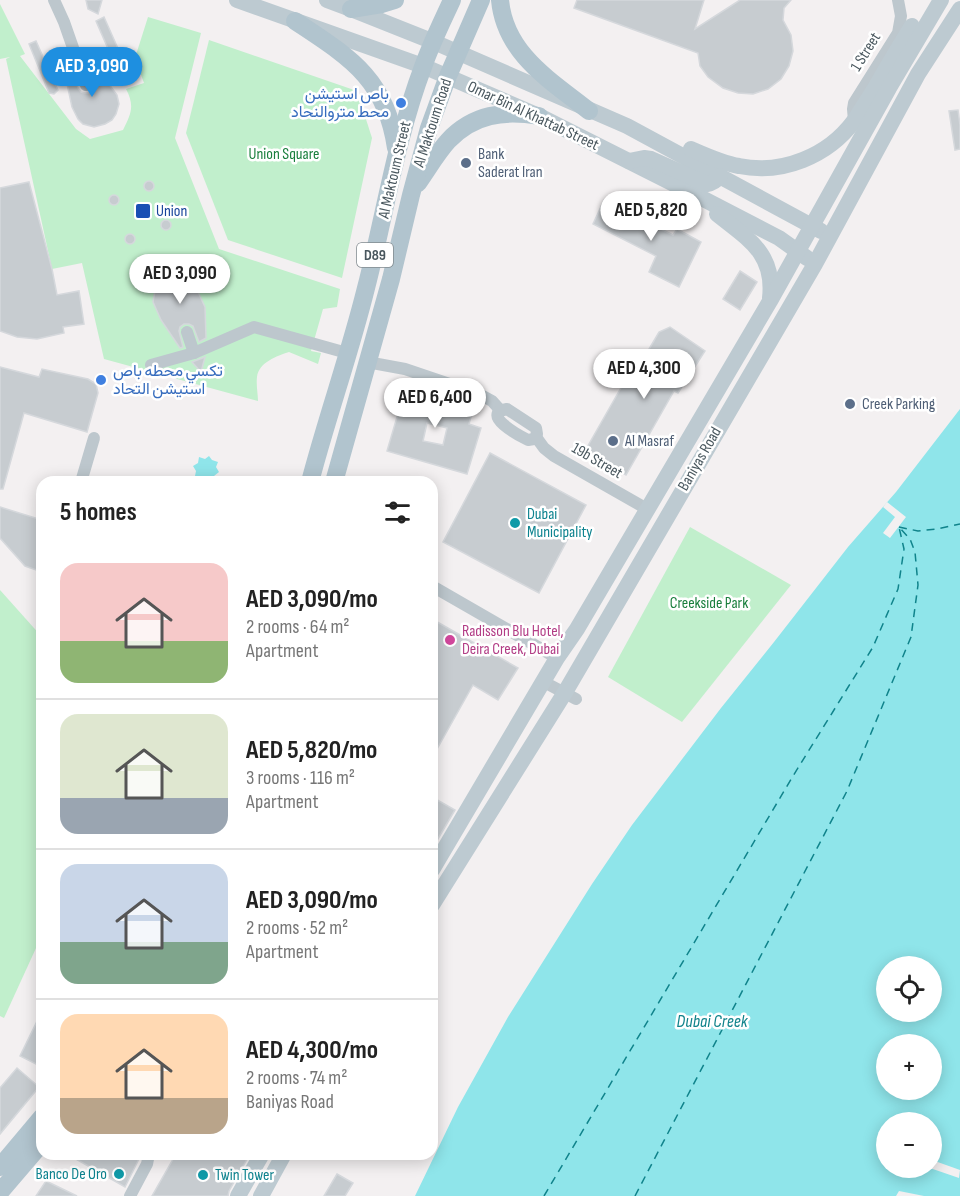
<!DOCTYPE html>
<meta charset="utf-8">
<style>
:root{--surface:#fff;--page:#f2f2f2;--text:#222;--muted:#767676;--line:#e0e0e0;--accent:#1e8fe0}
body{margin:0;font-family:"Sofia Sans Condensed",Vazirmatn,sans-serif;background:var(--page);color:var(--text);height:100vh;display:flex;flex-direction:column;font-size:22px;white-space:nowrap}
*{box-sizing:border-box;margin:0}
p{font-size:20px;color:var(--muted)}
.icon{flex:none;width:33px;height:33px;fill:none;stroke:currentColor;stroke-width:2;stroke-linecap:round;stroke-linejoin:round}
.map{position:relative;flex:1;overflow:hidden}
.drawer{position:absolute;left:36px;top:476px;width:402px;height:684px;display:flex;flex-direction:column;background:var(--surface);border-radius:18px;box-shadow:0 3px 15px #0003}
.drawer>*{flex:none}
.controls{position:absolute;left:876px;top:956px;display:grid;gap:12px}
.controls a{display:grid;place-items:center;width:66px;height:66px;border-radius:50%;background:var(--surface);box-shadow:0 3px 15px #0003;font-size:30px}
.price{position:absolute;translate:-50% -51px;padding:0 14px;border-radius:21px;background:#fff;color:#222;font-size:20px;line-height:39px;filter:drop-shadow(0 2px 3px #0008)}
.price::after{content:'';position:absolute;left:50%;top:36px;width:18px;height:14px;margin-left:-9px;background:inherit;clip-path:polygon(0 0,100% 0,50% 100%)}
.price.current{background:var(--accent);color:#fff}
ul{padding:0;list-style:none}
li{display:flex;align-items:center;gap:18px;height:150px;padding:0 24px}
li+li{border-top:2px solid var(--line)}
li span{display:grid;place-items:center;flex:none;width:168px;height:120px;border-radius:18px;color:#555}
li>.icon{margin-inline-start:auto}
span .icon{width:72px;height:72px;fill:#fffc;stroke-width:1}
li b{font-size:26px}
h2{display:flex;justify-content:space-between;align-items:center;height:72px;padding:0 24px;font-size:26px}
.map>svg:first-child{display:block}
.green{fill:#c1efcc}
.water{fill:#8fe5ea;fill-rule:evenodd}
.pier{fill:#f3f0f1}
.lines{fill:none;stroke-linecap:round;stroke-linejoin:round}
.ferry{stroke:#10838b;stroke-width:1.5;stroke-dasharray:8 6;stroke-linecap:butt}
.building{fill:#c7ccd0;stroke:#d5d8dc;stroke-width:1.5;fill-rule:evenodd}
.street{stroke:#bdc7cd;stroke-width:12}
.secondary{stroke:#bdcad1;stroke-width:16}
.primary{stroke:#b1c4ce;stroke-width:18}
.shop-dot{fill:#3f7fe0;stroke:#fff;stroke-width:2}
.service-dot{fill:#5c6f8a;stroke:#fff;stroke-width:2}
.transit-dot{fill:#1a4fb4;stroke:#fff;stroke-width:2}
.culture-dot{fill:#0f9aa8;stroke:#fff;stroke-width:2}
.hotel-dot{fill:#d1479c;stroke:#fff;stroke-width:2}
.labels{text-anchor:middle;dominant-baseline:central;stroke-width:5;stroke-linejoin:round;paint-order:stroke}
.shield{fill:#fff;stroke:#80898e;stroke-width:1.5}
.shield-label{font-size:15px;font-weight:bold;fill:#49575e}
.street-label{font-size:16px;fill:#49575e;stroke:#fff}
.shop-label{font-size:16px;fill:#366cbe;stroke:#fff;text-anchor:end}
.park-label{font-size:16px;fill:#1a7f3d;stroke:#fff}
.service-label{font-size:16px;fill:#4e5e75;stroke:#fff;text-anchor:start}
.transit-label{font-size:16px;fill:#164399;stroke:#fff;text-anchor:start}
.culture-label{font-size:16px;fill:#0d838f;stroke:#fff;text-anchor:start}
.hotel-label{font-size:16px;fill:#b23c85;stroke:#fff;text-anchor:start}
.water-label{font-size:18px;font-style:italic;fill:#10838b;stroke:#fff}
</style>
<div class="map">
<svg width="960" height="1196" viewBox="0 0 960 1196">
<rect width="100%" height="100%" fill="#f3f0f1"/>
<!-- green -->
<g class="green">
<path d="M0 4 25 54 20 56 76 129 90 139 123 130C131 114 135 106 126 89L144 83 135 58 148 17 201 33 175 138 219 249 340 289 337 307 323 309 311 351 321 353 318 364 289 352C277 356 259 362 257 377 256 385 258 394 258 401L104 359 82 263 52 269 6 59 10 57 0 59Z"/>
<polygon points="209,40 357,91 372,138 342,278 228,240 186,133"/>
<polygon points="690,527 791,585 682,722 608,677"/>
<polygon points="0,590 42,637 42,935 4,1018 0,1016"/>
</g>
<!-- water -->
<g class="water">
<path d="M960 409V1196H924L899 1191 896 1196H415L458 1107 508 1017 592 884 632 825 721 708 774 642 848 547 896 492ZM886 966H932V1011H886ZM886 1044H932V1089H886ZM886 1122H932V1167H886Z"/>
<polygon points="209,456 212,460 218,462 216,467 219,472 214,476 213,481 208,479 203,481 200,477 195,476 196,471 193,466 198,463 199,457 205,459"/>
</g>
<!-- pier -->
<g class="pier">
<polygon points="887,502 906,517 890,538 883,533 895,517 883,507"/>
<polygon points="932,1160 960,1170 959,1178 927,1167 932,1167"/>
</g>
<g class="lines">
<!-- ferry -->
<g class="ferry">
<polyline points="899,527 918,531 937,529 960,524"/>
<polyline points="544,1196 793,776 873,647 898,589 904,549 899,527"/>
<polyline points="635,1196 847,791 911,637 918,585 915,552 910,539 899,527"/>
</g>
</g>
<!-- building -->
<g class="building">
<polygon points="86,0 102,0 98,14 88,9"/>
<polygon points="577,0 704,0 695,29 740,0 791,0 784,8 783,20 791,35 793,51 789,66 781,79 768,89 753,94 738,93 723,88 708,77 700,66 698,53 574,8"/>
<polygon points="104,17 124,62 123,66 120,68 116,67 96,21"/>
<polygon points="36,41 58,90 54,94 49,93 29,44"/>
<polygon points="66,53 78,88 81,92 85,93 89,93 93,90 94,86 84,54 100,72 117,95 119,104 116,114 112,120 105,124 94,127 83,124 78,119 72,107 67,84 65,60"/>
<polygon points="958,110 960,125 960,149 955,150 949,111"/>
<circle cx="149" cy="186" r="5"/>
<polygon points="29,182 52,269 57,295 79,291 84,324 63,327 64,333 37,339 17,337 0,331 0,188"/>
<circle cx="114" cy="200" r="5"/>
<polygon points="604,200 673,235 677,229 701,242 679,287 649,272 656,256 593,224"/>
<circle cx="166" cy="225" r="5"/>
<circle cx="130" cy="239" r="5"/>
<polygon points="182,259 187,262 187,264 182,275 193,284 198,292 205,307 206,338 199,342 193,326 189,324 184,324 180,327 179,331 183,347 180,348 161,320 153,302 156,285 169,277 179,275 177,263 179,260"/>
<polygon points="740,271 757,282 740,310 723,299"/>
<polygon points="145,273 149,274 155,283 145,284 142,282 141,277"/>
<polygon points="670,327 705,351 678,393 674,391 626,475 585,451 626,379 645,390 642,361 659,332"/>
<polygon points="205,357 201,372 192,362"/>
<polygon points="0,367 39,377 42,369 88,379 96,384 98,393 87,432 24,413 3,489 0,489"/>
<path d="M407 383 475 402 469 424 481 428 467 474 387 451ZM427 423 447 428 443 445 423 441Z"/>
<polygon points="490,453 586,505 539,593 443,542"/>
<polygon points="0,507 42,520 42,572 25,566 0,538"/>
<polygon points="432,619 518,668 498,700 473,685 432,758"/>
<polygon points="432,797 455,810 432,849"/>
<polygon points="42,1011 42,1067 20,1056"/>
<polygon points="17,1068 39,1087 0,1134 0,1088"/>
<polygon points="67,1154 133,1154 140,1157 125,1187"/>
<polygon points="176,1154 250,1154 229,1191 228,1196 152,1196"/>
<polygon points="337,1174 353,1183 345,1196 324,1196"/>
<polygon points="46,1181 77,1196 36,1196"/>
</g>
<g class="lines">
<!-- street -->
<g class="street">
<polyline points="54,0 64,22 86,85"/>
<polyline points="854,121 853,109 854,103 898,33 901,16 898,0"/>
<polyline points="187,332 194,353"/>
<polyline points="367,362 405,369 479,394 492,401 501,411"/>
<polyline points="151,365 194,353 254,327 347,353"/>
<path d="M507 409 536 428 537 434 534 439 528 440C520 436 479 414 507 409Z"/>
<polyline points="536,437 544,448 554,456 647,509"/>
<polyline points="81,482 94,438"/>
<polyline points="432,586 557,658"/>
<polyline points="544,682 576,699"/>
<polyline points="130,1196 147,1164 149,1154"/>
</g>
<!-- secondary -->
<g class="secondary">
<polyline points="237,0 423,66 539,116 688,191 779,238 807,258"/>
<polyline points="327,0 351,9 434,42 627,126 821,231"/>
<path d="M691 149C707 156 722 163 739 166 782 175 828 156 854 121 861 111 867 100 874 90 886 69 899 47 912 26"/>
<path d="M629 161 644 158 651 159 707 184C713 183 716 181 720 176"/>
<path d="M717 214C748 239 775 253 770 298"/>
<polyline points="432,870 557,658 577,629 770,301 889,88 941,0"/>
<polyline points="432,905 564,694 815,264 918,74 960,9"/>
<polyline points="238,1196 262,1154"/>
<polyline points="261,1196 284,1154"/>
</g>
<!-- primary -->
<g class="primary">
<path d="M500 0C505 54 550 80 589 111"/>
<polyline points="351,9 382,4 395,0"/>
<path d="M295 21C349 57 386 78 396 148"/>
<path d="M418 183C428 169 437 153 448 141 473 114 504 110 539 116"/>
<path d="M310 482C327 417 350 353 366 288 385 215 396 138 423 67 431 44 442 22 452 0"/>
<polyline points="334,482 391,279 411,195 429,128 448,76 481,0"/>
<polyline points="0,1167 42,1117"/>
<polyline points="0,1192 42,1143"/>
</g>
</g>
<!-- markers -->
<g class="shop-dot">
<circle cx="401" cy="103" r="6"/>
<circle cx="101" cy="380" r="6"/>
</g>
<g class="service-dot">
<circle cx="466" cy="163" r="6"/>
<circle cx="850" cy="404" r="6"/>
<circle cx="613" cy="441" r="6"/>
</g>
<rect class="transit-dot" x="135" y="203" width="16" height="16" rx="3"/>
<g class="culture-dot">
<circle cx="515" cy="523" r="6"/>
<circle cx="119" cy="1174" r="6"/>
<circle cx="203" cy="1175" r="6"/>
</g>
<circle class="hotel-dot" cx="450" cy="640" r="6"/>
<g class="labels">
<!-- shield labels -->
<rect class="shield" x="357" y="243" width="36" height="24" rx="4.5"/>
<g class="shield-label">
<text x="375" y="255">D89</text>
</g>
<!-- street labels -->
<g class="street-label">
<text transform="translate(866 52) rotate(-58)">1 Street</text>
<text transform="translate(533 116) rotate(25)">Omar Bin Al Khattab Street</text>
<text transform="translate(433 123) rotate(-72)">Al Maktoum Road</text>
<text transform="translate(395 170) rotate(-77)">Al Maktoum Street</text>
<text transform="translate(700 459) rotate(-60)">Baniyas Road</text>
<text transform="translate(597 461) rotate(30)">19b Street</text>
</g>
<!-- shop labels -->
<g class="shop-label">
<text x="389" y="94">باص استيشن<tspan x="389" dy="18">محط متروالنحاد</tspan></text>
<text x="113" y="371" text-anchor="start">تكسي محطه باص<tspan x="113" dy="18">استيشن التحاد</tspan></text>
</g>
<!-- park labels -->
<g class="park-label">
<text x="284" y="154">Union Square</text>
<text x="709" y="603">Creekside Park</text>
</g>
<!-- service labels -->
<g class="service-label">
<text x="478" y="154">Bank<tspan x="478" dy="18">Saderat Iran</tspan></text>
<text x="862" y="404">Creek Parking</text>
<text x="625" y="441">Al Masraf</text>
</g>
<!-- transit labels -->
<g class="transit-label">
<text x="156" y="211">Union</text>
</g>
<!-- culture labels -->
<g class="culture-label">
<text x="527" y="514">Dubai<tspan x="527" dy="18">Municipality</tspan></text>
<text x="107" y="1174" text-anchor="end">Banco De Oro</text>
<text x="215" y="1175">Twin Tower</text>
</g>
<!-- hotel labels -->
<g class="hotel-label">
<text x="462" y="631">Radisson Blu Hotel,<tspan x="462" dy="18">Deira Creek, Dubai</tspan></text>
</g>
<!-- water labels -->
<g class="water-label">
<text x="712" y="1021">Dubai Creek</text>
</g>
</g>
</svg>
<div class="controls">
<a><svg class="icon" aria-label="locate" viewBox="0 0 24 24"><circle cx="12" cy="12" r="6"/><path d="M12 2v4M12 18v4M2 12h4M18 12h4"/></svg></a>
<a>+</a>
<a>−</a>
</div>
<b class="price current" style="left:92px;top:98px">AED 3,090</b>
<b class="price" style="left:651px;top:242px">AED 5,820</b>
<b class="price" style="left:180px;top:305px">AED 3,090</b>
<b class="price" style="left:644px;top:400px">AED 4,300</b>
<b class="price" style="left:435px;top:429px">AED 6,400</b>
<section class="drawer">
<h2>5 homes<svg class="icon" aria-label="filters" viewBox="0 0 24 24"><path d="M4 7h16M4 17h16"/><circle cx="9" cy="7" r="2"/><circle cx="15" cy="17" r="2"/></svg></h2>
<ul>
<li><span style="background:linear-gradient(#f6c9c9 65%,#8fb573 0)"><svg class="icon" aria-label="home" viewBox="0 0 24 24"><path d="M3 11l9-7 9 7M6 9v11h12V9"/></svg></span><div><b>AED 3,090/mo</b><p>2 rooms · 64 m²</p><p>Apartment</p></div></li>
<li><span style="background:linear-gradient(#dfe7d0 70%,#9aa5b1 0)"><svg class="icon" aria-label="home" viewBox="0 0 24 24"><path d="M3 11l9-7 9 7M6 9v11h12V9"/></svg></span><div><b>AED 5,820/mo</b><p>3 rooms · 116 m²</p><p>Apartment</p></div></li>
<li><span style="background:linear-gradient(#c9d6e8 65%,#7fa58c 0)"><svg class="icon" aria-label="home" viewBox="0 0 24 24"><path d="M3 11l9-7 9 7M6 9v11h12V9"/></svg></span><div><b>AED 3,090/mo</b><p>2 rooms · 52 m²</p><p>Apartment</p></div></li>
<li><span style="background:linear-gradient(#ffd9b3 70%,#b9a48a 0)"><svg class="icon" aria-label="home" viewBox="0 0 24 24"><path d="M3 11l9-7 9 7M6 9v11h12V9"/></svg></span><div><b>AED 4,300/mo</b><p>2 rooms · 74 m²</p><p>Baniyas Road</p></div></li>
</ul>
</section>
</div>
